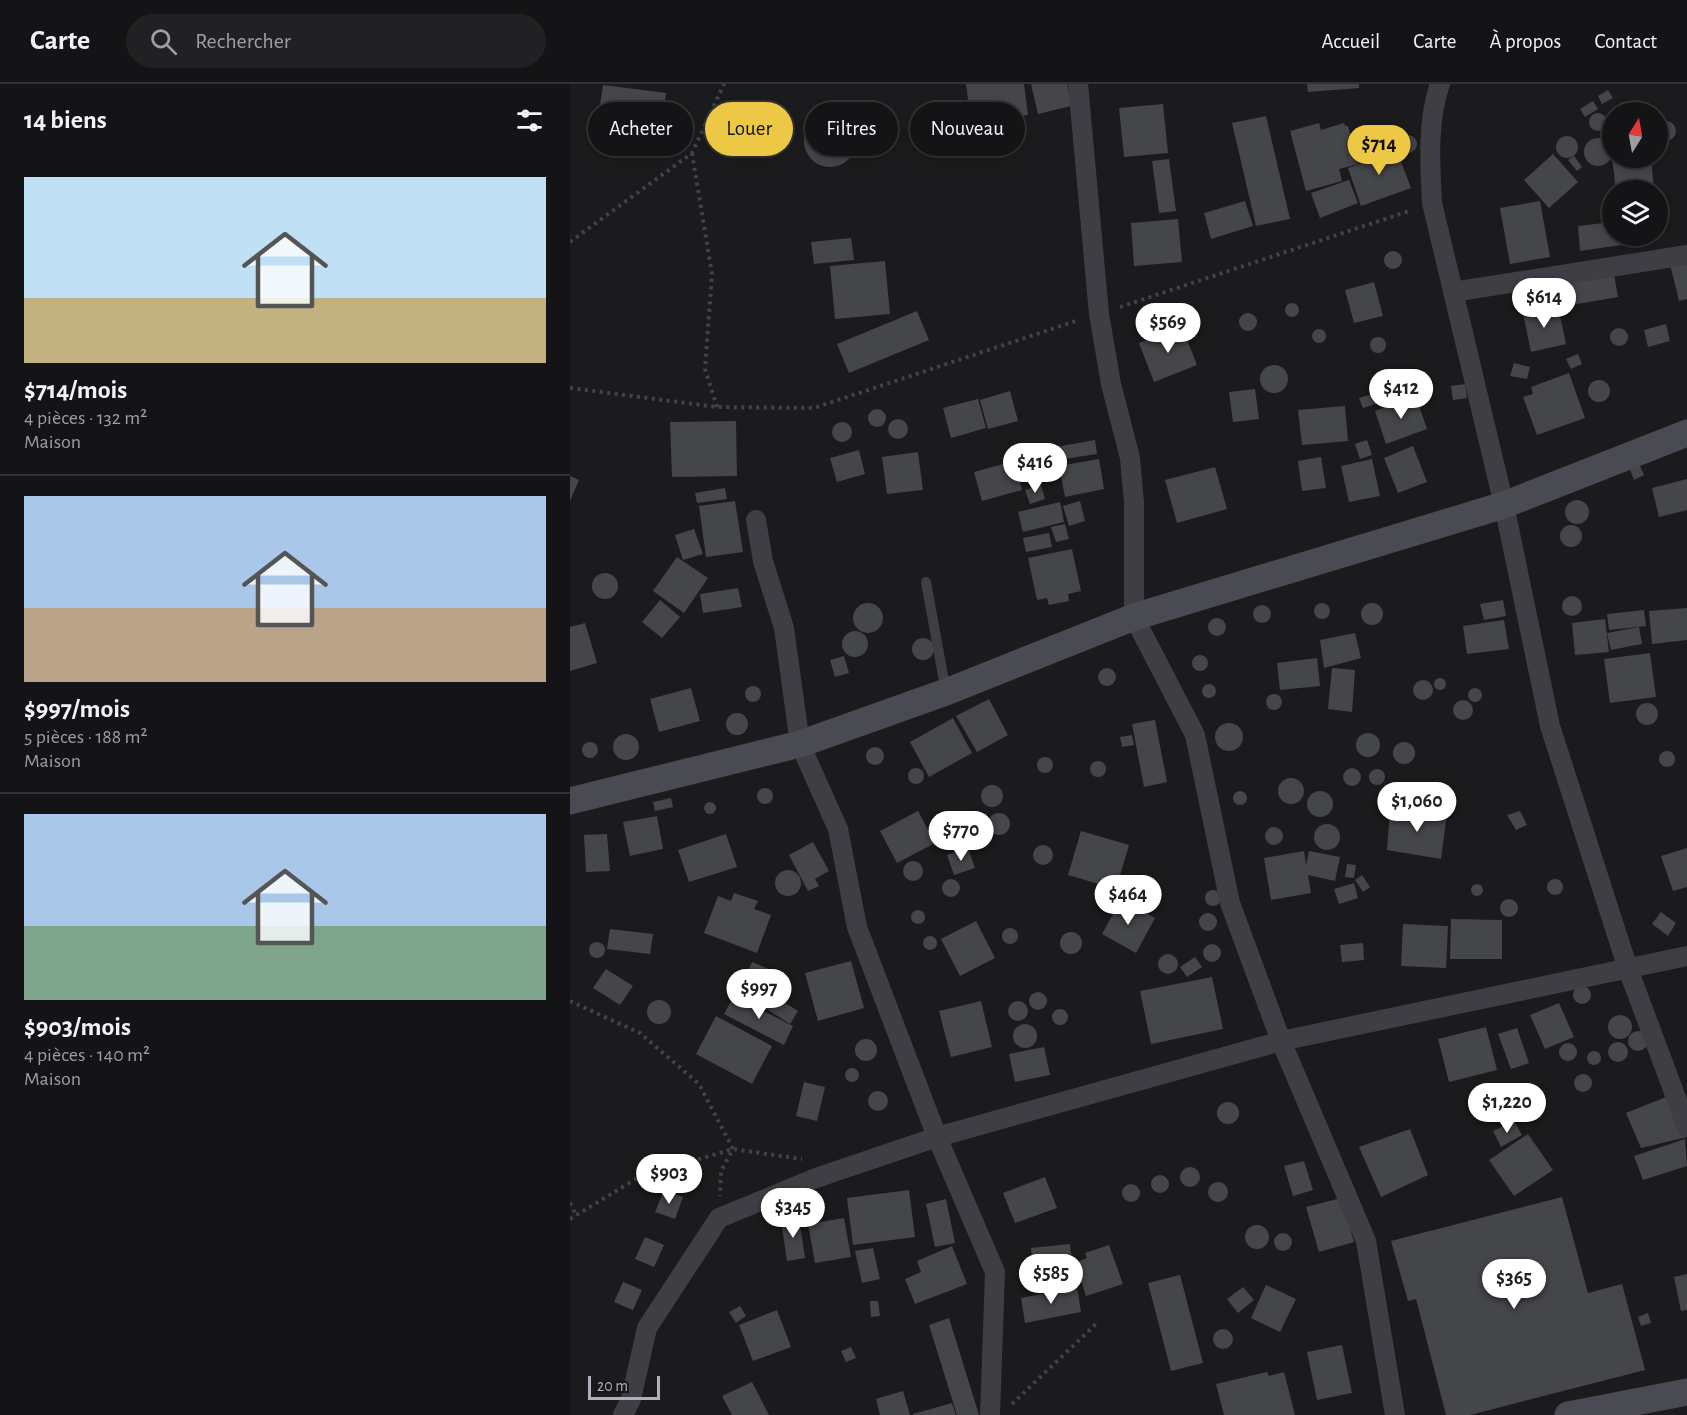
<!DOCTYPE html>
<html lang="fr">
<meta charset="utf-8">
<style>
:root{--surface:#141416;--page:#212123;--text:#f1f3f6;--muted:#9d9ea1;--line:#333335;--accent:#ecc844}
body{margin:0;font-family:"Alegreya Sans",sans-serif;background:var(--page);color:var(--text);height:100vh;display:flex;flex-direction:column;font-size:22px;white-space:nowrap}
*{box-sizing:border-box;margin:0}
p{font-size:20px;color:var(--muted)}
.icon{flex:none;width:33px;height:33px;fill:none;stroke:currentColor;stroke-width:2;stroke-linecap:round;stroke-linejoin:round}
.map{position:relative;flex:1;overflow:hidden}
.details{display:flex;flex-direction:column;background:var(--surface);width:570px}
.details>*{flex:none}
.banner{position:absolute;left:18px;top:18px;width:570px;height:54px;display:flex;gap:12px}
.needle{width:39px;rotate:11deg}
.fabs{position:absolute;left:1032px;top:18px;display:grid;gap:12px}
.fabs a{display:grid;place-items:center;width:66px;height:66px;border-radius:50%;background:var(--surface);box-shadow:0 3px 9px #0003,0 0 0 2px var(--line);font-size:30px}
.scale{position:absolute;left:18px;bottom:15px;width:72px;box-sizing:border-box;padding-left:6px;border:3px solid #aeb1bc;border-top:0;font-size:16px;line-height:21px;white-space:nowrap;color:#aeb1bc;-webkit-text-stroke:4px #161618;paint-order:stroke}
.price{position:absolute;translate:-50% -51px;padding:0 14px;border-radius:21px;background:#fff;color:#222;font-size:20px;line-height:39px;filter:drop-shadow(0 2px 3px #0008)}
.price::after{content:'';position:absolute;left:50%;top:36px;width:18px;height:14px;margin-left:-9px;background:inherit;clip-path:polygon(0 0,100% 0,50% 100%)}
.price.current{background:var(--accent);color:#111}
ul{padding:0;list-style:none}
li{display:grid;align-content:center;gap:12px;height:318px;padding:0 24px}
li+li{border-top:2px solid var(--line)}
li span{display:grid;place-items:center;height:186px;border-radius:0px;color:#555}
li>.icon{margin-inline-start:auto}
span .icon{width:108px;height:108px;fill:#fffc;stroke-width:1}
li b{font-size:26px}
h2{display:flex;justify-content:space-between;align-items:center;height:72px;padding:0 24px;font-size:26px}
.pill{padding:0 21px;border-radius:27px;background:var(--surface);box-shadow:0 3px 9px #0003,0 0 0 2px var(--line);font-size:21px;line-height:54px}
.pill.current{background:var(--accent);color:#111}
header{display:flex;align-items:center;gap:36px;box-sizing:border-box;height:84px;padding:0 30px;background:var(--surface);border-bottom:2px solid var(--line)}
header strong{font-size:28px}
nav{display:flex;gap:33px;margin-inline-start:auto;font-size:21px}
.search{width:420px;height:54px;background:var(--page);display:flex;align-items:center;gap:15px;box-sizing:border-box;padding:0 21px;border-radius:33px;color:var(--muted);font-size:22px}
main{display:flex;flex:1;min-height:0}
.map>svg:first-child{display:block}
.building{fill:#45464a}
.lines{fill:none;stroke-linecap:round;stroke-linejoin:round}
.path{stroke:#424349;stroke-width:4;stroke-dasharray:3 4.5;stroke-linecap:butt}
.lane{stroke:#3e3e44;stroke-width:10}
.street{stroke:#3e3e44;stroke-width:20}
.secondary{stroke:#4a4b52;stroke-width:27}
</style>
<header>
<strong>Carte</strong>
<div class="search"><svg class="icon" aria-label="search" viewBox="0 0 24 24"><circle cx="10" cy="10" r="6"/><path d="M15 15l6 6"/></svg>Rechercher</div>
<nav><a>Accueil</a><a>Carte</a><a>À propos</a><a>Contact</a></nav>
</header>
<main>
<section class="details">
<h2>14 biens<svg class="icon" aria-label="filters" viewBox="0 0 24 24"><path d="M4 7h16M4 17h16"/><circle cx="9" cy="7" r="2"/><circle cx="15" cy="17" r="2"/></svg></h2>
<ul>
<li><span style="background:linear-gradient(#bfe0f5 65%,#c2b280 0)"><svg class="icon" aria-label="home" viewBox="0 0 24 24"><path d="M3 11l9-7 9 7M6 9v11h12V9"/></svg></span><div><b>$714/mois</b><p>4 pièces · 132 m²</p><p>Maison</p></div></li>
<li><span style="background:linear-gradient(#a9c7e8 60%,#b9a48a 0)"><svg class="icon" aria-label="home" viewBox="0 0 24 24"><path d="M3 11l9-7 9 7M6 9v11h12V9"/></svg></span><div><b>$997/mois</b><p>5 pièces · 188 m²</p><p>Maison</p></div></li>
<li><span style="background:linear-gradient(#a9c7e8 60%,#7fa58c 0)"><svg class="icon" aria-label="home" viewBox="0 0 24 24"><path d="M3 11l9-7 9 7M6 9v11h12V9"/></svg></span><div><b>$903/mois</b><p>4 pièces · 140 m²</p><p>Maison</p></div></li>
</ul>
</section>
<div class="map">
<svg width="1117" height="1331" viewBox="0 0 1117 1331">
<rect width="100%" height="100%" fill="#1b1b1d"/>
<!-- building -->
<g class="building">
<polygon points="396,0 454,0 458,31 401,38"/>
<polygon points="461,0 497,0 501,22 468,30"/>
<polygon points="737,0 789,0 789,4 738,8"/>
<polygon points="33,1 96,9 88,63 25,54"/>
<polygon points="1038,6 1043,14 1032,20 1028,12"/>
<polygon points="1023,17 1028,25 1015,33 1010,25"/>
<polygon points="1051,18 1067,19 1067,28 1051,28"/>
<polygon points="593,20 598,69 554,73 549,24"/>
<circle cx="1028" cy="38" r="9"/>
<circle cx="260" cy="57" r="26"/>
<polygon points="696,32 720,135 686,142 662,39"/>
<circle cx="1096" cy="47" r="10"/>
<polygon points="749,39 751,46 774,39 775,42 778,42 788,80 769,85 772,97 736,107 720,47"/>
<circle cx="838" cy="60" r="9"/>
<circle cx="997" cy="63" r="11"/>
<circle cx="1028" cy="68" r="14"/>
<polygon points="824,59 841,104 791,122 778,84 798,77 795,70"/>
<polygon points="983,70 1008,98 979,124 954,96"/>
<polygon points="1004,72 1012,83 1007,87 998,76"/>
<polygon points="1042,74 1081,74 1084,106 1046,106"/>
<polygon points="599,75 606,127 589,129 582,77"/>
<polygon points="779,96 788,119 750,134 741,109"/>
<polygon points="675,117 683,142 641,155 634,129"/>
<polygon points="970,117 980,173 940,180 930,124"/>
<polygon points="608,135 612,178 564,182 561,139"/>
<polygon points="1042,138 1042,152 1050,152 1051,161 1010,167 1008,142"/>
<polygon points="281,154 284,176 244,180 241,158"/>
<circle cx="823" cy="176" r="9"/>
<polygon points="1117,176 1117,215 1109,217 1100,180"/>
<polygon points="315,177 320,230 265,235 260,182"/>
<polygon points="1043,185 1048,213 990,223 985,195"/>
<polygon points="804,198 813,232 784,239 775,206"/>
<circle cx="722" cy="226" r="7"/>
<polygon points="988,222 996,260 961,268 953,229"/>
<polygon points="347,227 359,256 279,289 267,260"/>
<circle cx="678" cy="238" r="9"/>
<polygon points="1096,240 1100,257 1078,263 1074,246"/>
<polygon points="612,243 627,281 584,298 569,259"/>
<circle cx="1049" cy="253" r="9"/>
<circle cx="749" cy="252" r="7"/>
<circle cx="808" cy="261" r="8"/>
<polygon points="1008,270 1012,280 1001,285 996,275"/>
<polygon points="944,279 960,283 957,295 940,292"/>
<circle cx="704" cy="295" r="14"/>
<polygon points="999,289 1015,334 967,351 953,313 963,310 961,303"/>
<circle cx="1029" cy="307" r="11"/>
<polygon points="895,300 897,314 883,316 881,302"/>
<polygon points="685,305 689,335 663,338 659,308"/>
<polygon points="815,306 818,316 793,324 789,314"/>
<polygon points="440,307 448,337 418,345 410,316"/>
<polygon points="846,313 857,345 816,360 805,327"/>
<polygon points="408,315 416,344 381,354 373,324"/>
<polygon points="775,322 778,357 732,361 728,326"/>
<circle cx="307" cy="334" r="9"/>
<circle cx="328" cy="345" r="10"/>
<polygon points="166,337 167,392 102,393 100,338"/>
<circle cx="272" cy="348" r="10"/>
<polygon points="525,356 527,370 488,376 486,363"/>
<polygon points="797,356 802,371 790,375 785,360"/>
<polygon points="843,362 857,398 828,409 814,374"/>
<polygon points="289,366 295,390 267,398 260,374"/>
<polygon points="348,368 353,406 317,410 312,373"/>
<polygon points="751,373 756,404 732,407 728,377"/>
<polygon points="529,375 534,405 495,413 489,382"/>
<polygon points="802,375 810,412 779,418 771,382"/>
<polygon points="444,377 452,406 412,417 404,388"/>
<polygon points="1069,380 1074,391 1064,396 1059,383"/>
<polygon points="645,383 657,425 607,439 595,396"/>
<polygon points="0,392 9,396 0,417"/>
<polygon points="1117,395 1117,426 1089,433 1082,404"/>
<polygon points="471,401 475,415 460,420 455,406"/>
<polygon points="155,404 157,415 127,419 125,409"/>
<circle cx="1007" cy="428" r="12"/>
<polygon points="165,417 173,468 136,473 129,422"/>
<polygon points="510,417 515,437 499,442 493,422"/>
<polygon points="490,418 494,438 453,448 448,428"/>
<polygon points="495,440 499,455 486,458 481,443"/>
<circle cx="1001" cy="452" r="11"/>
<polygon points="124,445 133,470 113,476 105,451"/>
<polygon points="479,449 482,463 456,468 453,454"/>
<polygon points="502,465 511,507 498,510 499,517 479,521 477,514 467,516 458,474"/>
<polygon points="107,473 138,494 114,529 83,507"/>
<circle cx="35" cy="502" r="13"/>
<polygon points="168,504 172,523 133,529 130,510"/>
<circle cx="1002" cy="522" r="10"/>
<polygon points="90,516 110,533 92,554 72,538"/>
<polygon points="933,516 936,532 914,536 910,520"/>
<circle cx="298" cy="534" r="15"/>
<circle cx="752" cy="527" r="8"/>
<circle cx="802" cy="530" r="11"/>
<circle cx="692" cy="530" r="9"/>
<polygon points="1117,524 1117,556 1082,560 1079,527"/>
<polygon points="1074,526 1076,542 1039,546 1037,530"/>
<circle cx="647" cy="543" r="9"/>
<polygon points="1035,535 1039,568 1005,571 1002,539"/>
<polygon points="934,536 939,565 897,570 893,542"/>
<polygon points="15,539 27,579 0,587 0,543"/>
<polygon points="1069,543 1072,560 1041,566 1037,549"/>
<circle cx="285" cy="560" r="13"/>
<polygon points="785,549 791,574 754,584 750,556"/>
<circle cx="353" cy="565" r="11"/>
<polygon points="1080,569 1086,613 1040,619 1034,575"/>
<circle cx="630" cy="579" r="8"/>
<polygon points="274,572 279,589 265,593 260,576"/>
<polygon points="747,574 750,602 710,606 707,579"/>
<circle cx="537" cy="593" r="9"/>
<polygon points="762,584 785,586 782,628 758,625"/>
<circle cx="870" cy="600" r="6"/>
<circle cx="853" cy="606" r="10"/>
<circle cx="639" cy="607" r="7"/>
<circle cx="183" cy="610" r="8"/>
<circle cx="905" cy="611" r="7"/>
<polygon points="121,604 130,637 89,648 80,615"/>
<circle cx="704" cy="618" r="8"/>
<polygon points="419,615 438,651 407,668 386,632"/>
<circle cx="893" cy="626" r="10"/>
<circle cx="1077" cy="630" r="11"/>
<circle cx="167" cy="640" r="11"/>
<polygon points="383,634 402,669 359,693 340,658"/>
<polygon points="585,636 597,698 574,703 562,640"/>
<circle cx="659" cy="653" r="14"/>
<circle cx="798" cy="661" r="12"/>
<circle cx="56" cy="663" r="13"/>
<polygon points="562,651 564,661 552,663 550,653"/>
<circle cx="20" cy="666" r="8"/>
<circle cx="834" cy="669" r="11"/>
<circle cx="305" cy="672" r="9"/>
<circle cx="1097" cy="675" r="8"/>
<circle cx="475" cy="681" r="8"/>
<circle cx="528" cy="685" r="8"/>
<circle cx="346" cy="692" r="8"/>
<circle cx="782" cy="693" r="9"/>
<circle cx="807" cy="693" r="8"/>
<circle cx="721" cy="707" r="13"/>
<circle cx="422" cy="712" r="11"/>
<circle cx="195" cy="712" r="8"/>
<circle cx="670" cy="714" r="7"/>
<circle cx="750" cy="720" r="13"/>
<polygon points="101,714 103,723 85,727 83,718"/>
<circle cx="140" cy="724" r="6"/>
<polygon points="820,725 877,729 871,775 817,766"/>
<polygon points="348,727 365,759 327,779 310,747"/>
<polygon points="950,727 957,741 946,746 937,731"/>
<circle cx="429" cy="740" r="11"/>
<polygon points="87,732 93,765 60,772 53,738"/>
<circle cx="757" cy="753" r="13"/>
<circle cx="389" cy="750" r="8"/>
<circle cx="704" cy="752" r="9"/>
<polygon points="511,747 559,761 546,805 498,791"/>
<polygon points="37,750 40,787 16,788 14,751"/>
<polygon points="156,750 167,783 119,798 108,766"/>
<polygon points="243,758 259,787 245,795 249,802 238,807 219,771"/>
<circle cx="473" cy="771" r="10"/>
<polygon points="398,764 405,784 384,791 377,771"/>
<polygon points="1117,764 1117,803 1103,807 1091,772"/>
<polygon points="734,767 736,781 739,767 770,773 765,797 738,791 741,809 701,816 694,774"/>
<circle cx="343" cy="787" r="10"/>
<polygon points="777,780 786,781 784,794 775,793"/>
<circle cx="218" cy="799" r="13"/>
<polygon points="792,791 800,803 793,808 785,796"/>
<circle cx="563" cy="803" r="11"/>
<circle cx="381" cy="804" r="9"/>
<circle cx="985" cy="803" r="8"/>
<polygon points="784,799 788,814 769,820 764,805"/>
<circle cx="907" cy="806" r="6"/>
<circle cx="643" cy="814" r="8"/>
<polygon points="164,809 188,817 184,825 201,831 187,869 134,849 148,812 161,817"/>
<circle cx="939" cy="824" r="9"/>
<polygon points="551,815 585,834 566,869 532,850"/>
<circle cx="348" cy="833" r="7"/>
<polygon points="1091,828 1106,839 1098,852 1082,840"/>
<circle cx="638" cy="838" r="9"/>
<polygon points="881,835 932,836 932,875 880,875"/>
<polygon points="406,837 425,874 390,892 371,855"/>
<polygon points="833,840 878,842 876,884 831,882"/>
<circle cx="440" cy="852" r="8"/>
<polygon points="40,845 83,850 80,870 37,865"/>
<circle cx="501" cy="859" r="11"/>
<circle cx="360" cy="859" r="7"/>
<circle cx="27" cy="866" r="8"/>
<polygon points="793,859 794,876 772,878 770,861"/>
<circle cx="642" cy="869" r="9"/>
<circle cx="598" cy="880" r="10"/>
<polygon points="625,873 632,883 617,893 610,883"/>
<polygon points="281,877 294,924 248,937 235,889"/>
<polygon points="182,878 201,886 187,916 168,908"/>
<polygon points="36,885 63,902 50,921 23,904"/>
<polygon points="642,893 653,945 581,960 570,907"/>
<circle cx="1012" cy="911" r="9"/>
<polygon points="197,908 228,927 220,940 189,920"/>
<circle cx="468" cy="917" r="9"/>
<polygon points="164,912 223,942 214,961 154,930"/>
<circle cx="89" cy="928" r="12"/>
<circle cx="448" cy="927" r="10"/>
<polygon points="411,917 422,963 381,973 369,927"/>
<polygon points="989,919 1004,953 975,965 960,931"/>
<circle cx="490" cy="933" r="8"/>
<circle cx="1050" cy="943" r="12"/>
<polygon points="146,932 202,962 182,1000 126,970"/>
<circle cx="455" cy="952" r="12"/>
<polygon points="916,943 927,986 879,998 868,955"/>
<polygon points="947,944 959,979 941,985 928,950"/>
<circle cx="1068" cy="957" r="10"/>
<circle cx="296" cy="966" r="11"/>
<circle cx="1048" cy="968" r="10"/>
<circle cx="998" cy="968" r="9"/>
<polygon points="474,963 480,991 445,998 439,970"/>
<circle cx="1024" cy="974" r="7"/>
<circle cx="282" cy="991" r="7"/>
<circle cx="1013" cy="999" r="9"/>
<polygon points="234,998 255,1003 247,1037 226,1032"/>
<circle cx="308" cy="1017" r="10"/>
<polygon points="1101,1011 1117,1053 1071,1064 1056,1029"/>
<circle cx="658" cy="1029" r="11"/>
<polygon points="944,1037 952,1051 931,1063 923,1047"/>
<polygon points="840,1045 858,1091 811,1113 789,1063"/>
<polygon points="958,1050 983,1086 944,1112 919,1076"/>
<polygon points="1115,1055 1117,1082 1073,1096 1064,1072"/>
<polygon points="734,1077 743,1106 723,1112 714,1082"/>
<circle cx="620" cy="1093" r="10"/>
<circle cx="590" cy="1100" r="9"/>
<polygon points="475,1093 487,1124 445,1139 433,1109"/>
<circle cx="648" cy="1108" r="10"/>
<circle cx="561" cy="1109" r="9"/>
<polygon points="94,1106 113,1113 105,1135 85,1128"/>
<polygon points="339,1106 345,1153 283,1161 277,1114"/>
<polygon points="992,1113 1018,1209 1052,1200 1075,1286 900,1331 876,1331 846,1215 838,1217 821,1157"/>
<polygon points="771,1114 784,1158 749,1168 736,1123"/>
<polygon points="376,1115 385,1159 365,1163 356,1120"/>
<polygon points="229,1134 235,1174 217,1177 211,1136"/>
<polygon points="274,1134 281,1173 245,1179 238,1140"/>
<circle cx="687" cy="1153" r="12"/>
<circle cx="713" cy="1158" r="9"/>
<polygon points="75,1153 94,1161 84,1183 65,1175"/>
<polygon points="500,1160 504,1197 465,1201 461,1164"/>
<polygon points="539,1161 553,1200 516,1212 505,1179 517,1174 515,1169"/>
<polygon points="382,1162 397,1200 345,1220 335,1195 351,1188 347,1177"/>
<polygon points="303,1164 310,1195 292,1199 285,1167"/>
<polygon points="1117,1190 1117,1226 1111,1227 1104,1193"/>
<polygon points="610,1191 633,1279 601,1287 578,1199"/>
<polygon points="53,1198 72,1206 63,1226 44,1218"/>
<polygon points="696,1201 726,1215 710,1248 681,1234"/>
<polygon points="507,1203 511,1228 455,1239 451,1214"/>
<polygon points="673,1203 684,1216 668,1229 657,1215"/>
<polygon points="300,1217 308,1217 310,1232 301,1233"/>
<polygon points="170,1222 176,1232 166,1239 159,1228"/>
<polygon points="207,1226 221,1263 183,1277 169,1241"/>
<polygon points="1078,1229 1081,1239 1071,1242 1068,1233"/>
<polygon points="379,1234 409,1331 387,1331 359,1241"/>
<circle cx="653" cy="1255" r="10"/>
<polygon points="772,1261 782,1309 747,1316 737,1268"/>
<polygon points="281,1263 286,1274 276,1278 271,1267"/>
<polygon points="697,1288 699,1292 714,1288 725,1331 654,1331 646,1300"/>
<polygon points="182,1298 199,1331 162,1331 152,1312"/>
<polygon points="333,1307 340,1331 310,1331 306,1315"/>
<polygon points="382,1319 386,1331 343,1331 343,1330"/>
</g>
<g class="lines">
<!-- path -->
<g class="path">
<polyline points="122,69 142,190 135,285 147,323"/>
<polyline points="0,158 122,69 154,0"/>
<polyline points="550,223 842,126"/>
<polyline points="0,304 147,323 244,324 509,236"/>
<polyline points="0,917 70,949 129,1000 163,1065 151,1087 150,1112"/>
<polyline points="0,1119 6,1131"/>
<polyline points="0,1135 69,1093 163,1065 232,1075"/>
<polyline points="442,1320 527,1239"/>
</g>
<!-- lane -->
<polyline class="lane" points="356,498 376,608"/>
<!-- street -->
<g class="street">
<polyline points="508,0 529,230 541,300 560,374 564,419 564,533 625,651 660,819 711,957 796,1157 825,1331"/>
<path d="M870 0C857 37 860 80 862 119L934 421 980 642 1058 885 1117 1043"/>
<polyline points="883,208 1117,171"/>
<polyline points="186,436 193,477 214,544 230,660 268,745 287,843 367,1053 425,1188 420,1331"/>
<polyline points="53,1331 61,1315 77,1244 149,1134 246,1094 367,1053 711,957 1117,872"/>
</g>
<!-- secondary -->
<g class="secondary">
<polyline points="0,717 230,660 376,608 564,533 934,421 1117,349"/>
<polyline points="998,1331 1117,1308"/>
</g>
</g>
</svg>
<div class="fabs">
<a><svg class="needle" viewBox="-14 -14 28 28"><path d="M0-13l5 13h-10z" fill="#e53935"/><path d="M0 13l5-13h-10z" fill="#9d9ea1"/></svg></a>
<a><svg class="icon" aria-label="layers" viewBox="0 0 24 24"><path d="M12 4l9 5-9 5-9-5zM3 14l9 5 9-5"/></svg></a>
</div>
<div class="scale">20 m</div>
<b class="price current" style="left:809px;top:92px">$714</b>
<b class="price" style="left:974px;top:245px">$614</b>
<b class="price" style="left:598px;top:270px">$569</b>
<b class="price" style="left:831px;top:336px">$412</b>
<b class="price" style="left:465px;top:410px">$416</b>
<b class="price" style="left:847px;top:749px">$1,060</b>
<b class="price" style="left:391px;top:778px">$770</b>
<b class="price" style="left:558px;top:842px">$464</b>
<b class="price" style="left:189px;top:936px">$997</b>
<b class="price" style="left:937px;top:1050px">$1,220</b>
<b class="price" style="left:99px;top:1121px">$903</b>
<b class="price" style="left:223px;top:1155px">$345</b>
<b class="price" style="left:481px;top:1221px">$585</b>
<b class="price" style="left:944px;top:1226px">$365</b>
<div class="banner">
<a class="pill">Acheter</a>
<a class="pill current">Louer</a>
<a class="pill">Filtres</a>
<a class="pill">Nouveau</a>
</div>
</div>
</main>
